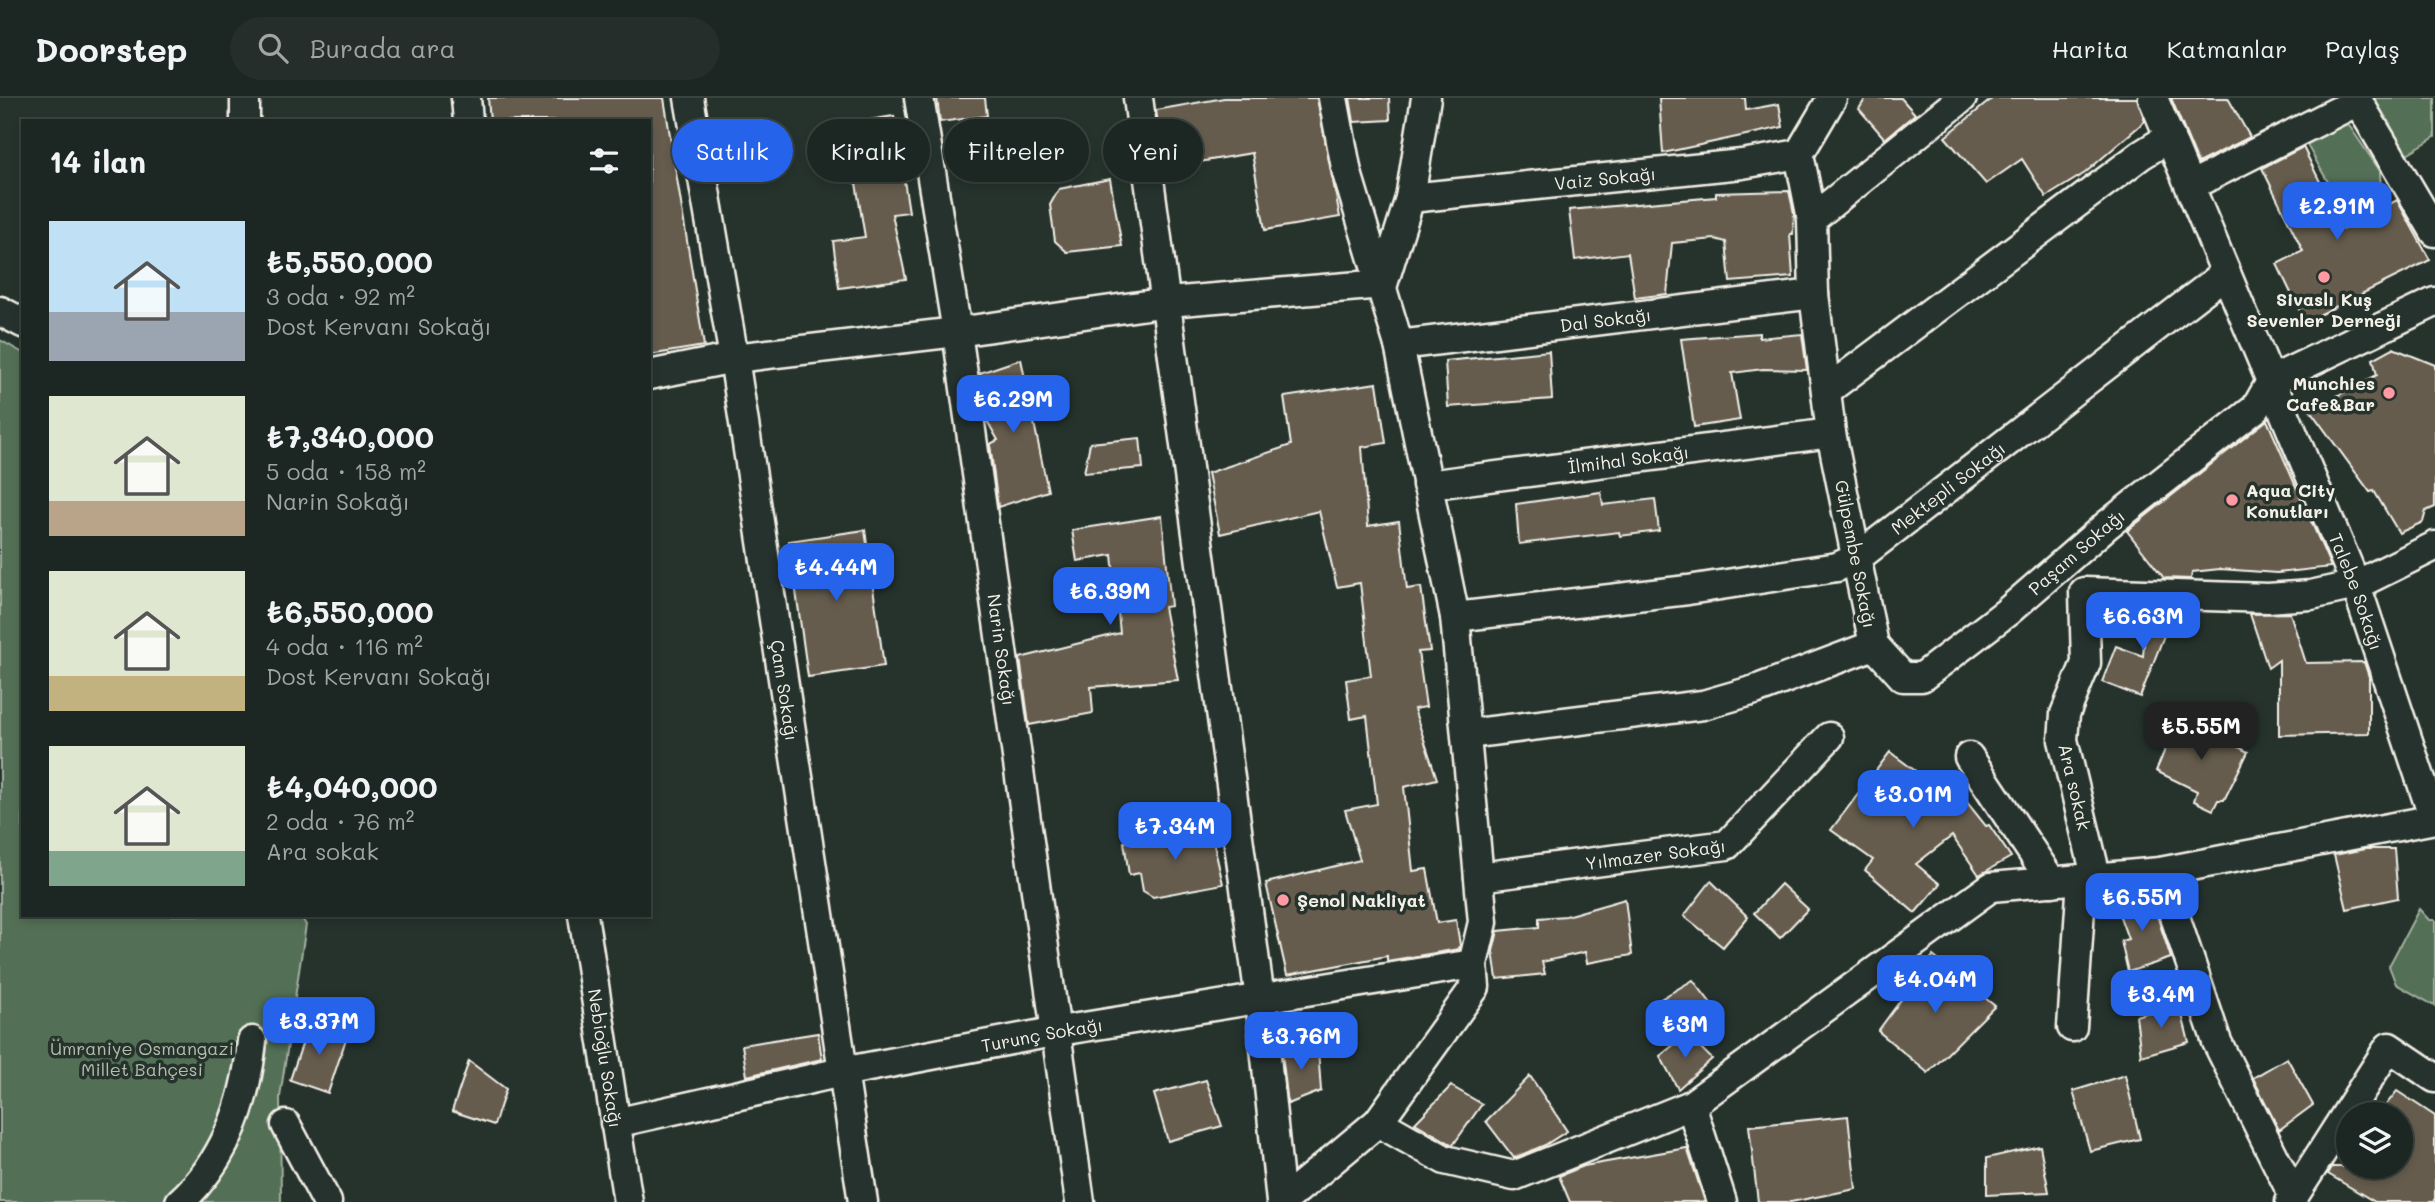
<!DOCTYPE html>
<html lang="tr">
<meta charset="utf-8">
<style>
:root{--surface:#1c2622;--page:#252e2a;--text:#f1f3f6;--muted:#a0a5a5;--line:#3a4340;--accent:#2563eb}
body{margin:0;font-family:Mali,sans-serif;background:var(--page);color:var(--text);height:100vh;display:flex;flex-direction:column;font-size:26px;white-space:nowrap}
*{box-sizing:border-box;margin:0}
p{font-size:23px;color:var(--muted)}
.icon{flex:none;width:38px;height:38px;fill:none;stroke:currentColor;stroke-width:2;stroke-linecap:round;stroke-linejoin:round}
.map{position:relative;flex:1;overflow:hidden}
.details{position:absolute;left:21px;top:21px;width:630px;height:798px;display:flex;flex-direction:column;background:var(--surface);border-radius:0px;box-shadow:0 4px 10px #0003,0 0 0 2px var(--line)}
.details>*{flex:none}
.hud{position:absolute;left:672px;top:21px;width:665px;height:63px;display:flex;gap:14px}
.buttons{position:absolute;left:2336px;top:1004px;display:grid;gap:14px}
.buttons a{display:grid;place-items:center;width:77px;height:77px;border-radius:50%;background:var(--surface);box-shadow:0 4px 10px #0003,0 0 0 2px var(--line);font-size:35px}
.price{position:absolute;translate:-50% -60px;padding:0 16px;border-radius:14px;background:var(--accent);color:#fff;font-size:23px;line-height:46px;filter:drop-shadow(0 2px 4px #0008)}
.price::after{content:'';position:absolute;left:50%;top:42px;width:21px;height:16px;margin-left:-10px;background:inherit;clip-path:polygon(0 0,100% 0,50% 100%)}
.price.active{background:#222;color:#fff}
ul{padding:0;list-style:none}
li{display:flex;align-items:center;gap:21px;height:175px;padding:0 28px}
li span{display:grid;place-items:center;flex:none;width:196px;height:140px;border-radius:0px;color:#555}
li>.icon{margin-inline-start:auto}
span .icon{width:84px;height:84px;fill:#fffc;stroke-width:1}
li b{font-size:30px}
h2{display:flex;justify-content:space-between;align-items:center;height:84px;padding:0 28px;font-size:30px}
.pill{padding:0 24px;border-radius:32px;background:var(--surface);box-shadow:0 4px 10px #0003,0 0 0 2px var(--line);font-size:24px;line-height:63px}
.pill.active{background:var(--accent);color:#fff}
header{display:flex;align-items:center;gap:42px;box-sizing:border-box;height:98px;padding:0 35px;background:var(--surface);border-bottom:2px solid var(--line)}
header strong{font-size:33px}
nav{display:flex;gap:38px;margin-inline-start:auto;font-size:24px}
.search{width:490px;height:63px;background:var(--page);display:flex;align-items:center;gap:18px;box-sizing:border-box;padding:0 24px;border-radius:38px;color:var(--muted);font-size:26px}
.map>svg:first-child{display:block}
.green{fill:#537057;stroke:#a4b0a0;stroke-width:2}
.building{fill:#655c4e;stroke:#f4f1e8;stroke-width:2}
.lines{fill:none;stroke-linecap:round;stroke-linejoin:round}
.minor-casing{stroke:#f4f1e8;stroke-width:33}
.minor{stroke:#26332d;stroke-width:28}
.poi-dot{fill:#ff9aa2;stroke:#26332d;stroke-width:2.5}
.labels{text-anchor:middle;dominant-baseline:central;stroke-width:7;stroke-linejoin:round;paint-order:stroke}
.street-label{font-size:18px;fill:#f4f1e8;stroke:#26332d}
.poi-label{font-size:18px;font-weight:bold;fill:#f4f1e8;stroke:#26332d;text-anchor:start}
.park-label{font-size:18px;fill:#b4bdae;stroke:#26332d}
</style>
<header>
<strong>Doorstep</strong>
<div class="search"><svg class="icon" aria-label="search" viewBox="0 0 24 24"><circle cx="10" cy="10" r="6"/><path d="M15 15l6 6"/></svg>Burada ara</div>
<nav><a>Harita</a><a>Katmanlar</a><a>Paylaş</a></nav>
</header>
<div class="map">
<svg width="2435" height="1104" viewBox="0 0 2435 1104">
<rect width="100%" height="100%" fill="#26332d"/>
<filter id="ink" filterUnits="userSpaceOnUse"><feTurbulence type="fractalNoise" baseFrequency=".0143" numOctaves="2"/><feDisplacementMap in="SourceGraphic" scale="14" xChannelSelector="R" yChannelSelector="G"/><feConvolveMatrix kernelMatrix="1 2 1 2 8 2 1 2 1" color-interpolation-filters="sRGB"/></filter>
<g filter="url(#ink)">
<!-- green -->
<g class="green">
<polygon points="2370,0 2435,0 2435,39 2407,56"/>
<polygon points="2344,20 2380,73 2381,98 2334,128 2327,115 2341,107 2303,40"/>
<polygon points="0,242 23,255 23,817 300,817 306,827 280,999 281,1104 0,1104"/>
<polygon points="2419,811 2429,822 2435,822 2435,908 2396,886 2389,868"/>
</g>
<!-- building -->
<g class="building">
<polygon points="488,0 664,0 704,248 649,257 649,23 490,23"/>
<polygon points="937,0 985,0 987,18 940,24"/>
<polygon points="1224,0 1317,0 1340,119 1265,132 1252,55 1164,70 1156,12"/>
<polygon points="1350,0 1389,0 1390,22 1354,24"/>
<polygon points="1659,0 1745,0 1746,12 1779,6 1783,29 1663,55"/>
<polygon points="1866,0 1901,0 1915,16 1885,41 1859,11"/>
<polygon points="1993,0 2137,0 2145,23 2085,75 2046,99 2022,61 1986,86 1945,39"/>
<polygon points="2171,0 2228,0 2250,39 2198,65"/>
<polygon points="894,18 909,114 892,116 906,181 839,190 833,143 865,139 856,85 845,83 841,59 849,58 844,26"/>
<polygon points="2303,49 2343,131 2397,102 2430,162 2305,224 2277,166 2303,153 2262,70"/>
<polygon points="1110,81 1122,148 1067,154 1055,143 1050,107 1059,91"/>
<polygon points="1789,93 1794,115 1793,136 1790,136 1793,179 1730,184 1726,144 1715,141 1672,145 1667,196 1635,200 1628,155 1575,162 1569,112 1716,99 1716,95"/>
<polygon points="1759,235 1759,240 1802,236 1807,272 1763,271 1732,275 1740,322 1694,329 1681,241"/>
<polygon points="2393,250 2435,267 2435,409 2426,413 2423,424 2399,435 2374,393 2370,394 2310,312 2377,277 2373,261"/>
<polygon points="1549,253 1552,301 1448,309 1445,263"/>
<polygon points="1021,261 1048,393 998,409 990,346 998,342 986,321 980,275"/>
<polygon points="1377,285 1386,345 1362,349 1368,428 1399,423 1407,491 1421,489 1430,553 1418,554 1426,609 1414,611 1437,681 1404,689 1413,773 1427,771 1437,825 1456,822 1460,847 1459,851 1387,863 1387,858 1287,877 1266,785 1360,762 1345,712 1377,706 1367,618 1351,621 1346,582 1371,578 1360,485 1337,489 1319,413 1220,436 1208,375 1291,347 1284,299"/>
<polygon points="2267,322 2331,469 2277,475 2220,471 2192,474 2191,481 2164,480 2127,433"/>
<polygon points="1140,340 1143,370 1084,375 1090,345"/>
<polygon points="1601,394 1603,407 1655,401 1659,433 1620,438 1619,434 1519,446 1516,406"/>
<polygon points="1162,418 1171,508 1164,509 1178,582 1091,589 1093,615 1029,627 1020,560 1120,535 1112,457 1077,463 1072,432"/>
<polygon points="865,432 884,568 808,579 789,443"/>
<polygon points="2147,513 2188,514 2186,536 2165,535 2140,599 2102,584 2116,548 2143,558"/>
<polygon points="2290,515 2306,565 2364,564 2369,579 2369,635 2279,637 2279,562 2268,570 2250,516"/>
<polygon points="2179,618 2248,654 2224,702 2218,702 2213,712 2194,703 2197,693 2156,673"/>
<polygon points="1890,654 1945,695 1954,688 1986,728 1989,727 2011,759 1979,777 1952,738 1916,766 1940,786 1915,815 1865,772 1873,762 1831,732"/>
<polygon points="1210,730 1223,786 1153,799 1143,793 1140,775 1129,777 1124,744"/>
<polygon points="2365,751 2394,751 2398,800 2347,811 2334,757"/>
<polygon points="1711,783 1748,819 1723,849 1684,818"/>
<polygon points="1781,786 1808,811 1780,840 1754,815"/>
<polygon points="2150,796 2171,860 2128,874 2121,843 2128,841 2114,802"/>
<polygon points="1625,801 1632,857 1587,865 1585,854 1542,864 1545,876 1497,881 1493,853 1498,833 1539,829 1539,820 1566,818"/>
<polygon points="1933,858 1995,908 1928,975 1878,933"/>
<polygon points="1693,882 1713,908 1687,936 1659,902"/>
<polygon points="2179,905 2189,944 2141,958 2136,918"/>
<polygon points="310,923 348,935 328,995 290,982"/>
<polygon points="818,935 822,961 747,978 742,947"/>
<polygon points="1687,936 1712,961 1678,991 1660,958"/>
<polygon points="1281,947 1318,951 1321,993 1288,1006"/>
<polygon points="2287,960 2313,1007 2279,1032 2253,980"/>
<polygon points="469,963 506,991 494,1027 452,1013"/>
<polygon points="2125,977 2140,1041 2090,1053 2073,993"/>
<polygon points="1530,978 1567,1033 1545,1047 1514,1060 1486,1023"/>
<polygon points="1206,982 1222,1028 1168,1043 1154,996"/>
<polygon points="1451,988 1482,1006 1453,1047 1415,1025"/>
<polygon points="2397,993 2435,1018 2435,1104 2375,1104 2328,1076 2332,1069 2401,1069 2401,1017 2378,1017"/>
<polygon points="1848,1018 1856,1091 1791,1104 1758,1104 1749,1028"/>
<polygon points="2040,1048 2049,1094 1987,1097 1987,1060"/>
<polygon points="1687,1050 1705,1104 1570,1104 1559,1078 1584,1068"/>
</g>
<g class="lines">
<!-- minor casing -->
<g class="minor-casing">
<g id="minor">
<polyline points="245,0 245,23"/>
<polyline points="466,0 468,23"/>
<path id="s1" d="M689 0 734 260 863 1104"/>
<path id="s2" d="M919 0 957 234 1080 1104"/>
<polyline points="1138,0 1260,901 1281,1104"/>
<path id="s3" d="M2153 0 2356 487 2434 721"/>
<polyline points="2356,0 2435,134"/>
<polyline points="2192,87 2358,3"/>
<path id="s4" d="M1410 100 1742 66 1799 56"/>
<polyline points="1812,121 1962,0"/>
<polyline points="0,213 23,225"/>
<path id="s5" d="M1399 247 1814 196"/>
<polyline points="649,277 734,260 957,234 1168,204 1383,186 1410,100 1426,0"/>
<polyline points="1826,293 2141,57 2170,39"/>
<path id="s6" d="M1427 387 1831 335"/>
<path id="s7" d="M1455 519 1688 492 1837 469 1857 460 2226 175"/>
<path id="s8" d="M1874 547 1903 579H1922L2007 514 2107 427 2256 310 2272 282 2435 204"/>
<polyline points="1467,636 1703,607 1755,592 1874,547 1831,335 1814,196 1812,121 1799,56 1832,0"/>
<polyline points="1969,659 2052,784"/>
<polyline points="2160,774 2217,944 2293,1097"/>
<path id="s9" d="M1479 779 1727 747 1829 639"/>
<polyline points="2097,782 2063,642 2065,616 2086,565 2084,494 2268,500 2311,497 2356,487 2435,448"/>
<path id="s10" d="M583 817 628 1104"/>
<polyline points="2072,929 2082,781"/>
<polyline points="1691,1007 1722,1104"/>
<polyline points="1378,1024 1445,1062 1514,1078 1691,1007 1991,789 2160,774 2435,721"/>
<path id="s11" d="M615 1025 842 974 1053 934 1473 866"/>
<polyline points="286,1027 327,1104"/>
<path d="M180 1104C226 1062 246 1004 252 943"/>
<polyline points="1282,1104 1378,1024 1475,889 1473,866 1483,824 1455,519 1399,247 1347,75 1333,0"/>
<polyline points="2290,1104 2389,949 2435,980"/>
</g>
</g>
<!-- minor -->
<use href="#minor" class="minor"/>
</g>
</g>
<!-- markers -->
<g class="poi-dot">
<circle cx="2324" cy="179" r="7"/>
<circle cx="2389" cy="295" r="7"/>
<circle cx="2232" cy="402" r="7"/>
<circle cx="1283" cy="802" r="7"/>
</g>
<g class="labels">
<!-- street labels -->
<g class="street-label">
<text stroke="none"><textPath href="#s4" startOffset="196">Vaiz Sokağı</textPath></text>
<text stroke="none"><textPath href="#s5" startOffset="208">Dal Sokağı</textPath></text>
<text stroke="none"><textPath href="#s6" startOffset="203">İlmihal Sokağı</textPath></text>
<text stroke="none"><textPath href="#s7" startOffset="522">Mektepli Sokağı</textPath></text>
<text stroke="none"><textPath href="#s8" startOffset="261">Paşam Sokağı</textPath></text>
<text transform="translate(1856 456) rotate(79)">Gülpembe Sokağı</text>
<text stroke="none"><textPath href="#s3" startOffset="534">Talebe Sokağı</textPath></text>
<text stroke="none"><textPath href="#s2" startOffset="558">Narin Sokağı</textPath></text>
<text stroke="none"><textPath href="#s1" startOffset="600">Çam Sokağı</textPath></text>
<text transform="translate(2075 689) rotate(77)">Ara sokak</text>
<text stroke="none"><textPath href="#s9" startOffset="178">Yılmazer Sokağı</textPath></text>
<text stroke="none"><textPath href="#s11" startOffset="436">Turunç Sokağı</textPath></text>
<text stroke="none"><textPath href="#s10" startOffset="145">Nebioğlu Sokağı</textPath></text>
</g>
<!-- poi labels -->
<g class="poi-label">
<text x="2324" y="201" text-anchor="middle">Sivaslı Kuş<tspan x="2324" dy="21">Sevenler Derneği</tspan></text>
<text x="2375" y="285" text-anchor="end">Munchies<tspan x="2375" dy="21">Cafe&amp;Bar</tspan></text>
<text x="2246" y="392">Aqua City<tspan x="2246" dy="21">Konutları</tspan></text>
<text x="1297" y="802">Şenol Nakliyat</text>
</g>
<!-- park labels -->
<g class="park-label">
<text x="142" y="950">Ümraniye Osmangazi<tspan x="142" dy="21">Millet Bahçesi</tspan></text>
</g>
</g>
</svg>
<div class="buttons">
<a><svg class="icon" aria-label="layers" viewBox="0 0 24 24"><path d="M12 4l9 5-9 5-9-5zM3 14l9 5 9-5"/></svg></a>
</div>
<b class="price" style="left:2337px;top:144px">₺2.91M</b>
<b class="price" style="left:1013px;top:337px">₺6.29M</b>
<b class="price" style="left:836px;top:505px">₺4.44M</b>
<b class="price" style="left:1110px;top:529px">₺6.39M</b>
<b class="price" style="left:2143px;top:554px">₺6.63M</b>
<b class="price active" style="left:2201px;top:664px">₺5.55M</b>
<b class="price" style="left:1913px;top:732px">₺3.01M</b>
<b class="price" style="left:1175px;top:764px">₺7.34M</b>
<b class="price" style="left:2142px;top:835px">₺6.55M</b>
<b class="price" style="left:1935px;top:917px">₺4.04M</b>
<b class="price" style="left:2161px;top:932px">₺3.4M</b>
<b class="price" style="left:319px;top:959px">₺3.37M</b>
<b class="price" style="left:1685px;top:962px">₺3M</b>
<b class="price" style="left:1301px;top:974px">₺3.76M</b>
<div class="hud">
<a class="pill active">Satılık</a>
<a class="pill">Kiralık</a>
<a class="pill">Filtreler</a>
<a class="pill">Yeni</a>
</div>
<section class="details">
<h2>14 ilan<svg class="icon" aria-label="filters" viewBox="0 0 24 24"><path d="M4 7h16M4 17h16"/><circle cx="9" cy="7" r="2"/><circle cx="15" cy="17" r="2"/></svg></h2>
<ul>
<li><span style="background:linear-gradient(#bfe0f5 65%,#9aa5b1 0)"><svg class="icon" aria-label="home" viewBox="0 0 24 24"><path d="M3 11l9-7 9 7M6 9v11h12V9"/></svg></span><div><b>₺5,550,000</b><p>3 oda · 92 m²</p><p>Dost Kervanı Sokağı</p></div></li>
<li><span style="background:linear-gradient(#dfe7d0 75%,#b9a48a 0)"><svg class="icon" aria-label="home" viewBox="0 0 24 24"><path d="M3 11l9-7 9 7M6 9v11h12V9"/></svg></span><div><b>₺7,340,000</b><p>5 oda · 158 m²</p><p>Narin Sokağı</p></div></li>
<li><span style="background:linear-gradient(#dfe7d0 75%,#c2b280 0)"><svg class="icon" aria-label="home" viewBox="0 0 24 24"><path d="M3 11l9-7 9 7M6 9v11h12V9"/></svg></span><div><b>₺6,550,000</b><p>4 oda · 116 m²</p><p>Dost Kervanı Sokağı</p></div></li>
<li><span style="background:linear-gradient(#dfe7d0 75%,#7fa58c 0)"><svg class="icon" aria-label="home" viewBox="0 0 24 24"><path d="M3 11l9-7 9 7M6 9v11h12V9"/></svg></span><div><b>₺4,040,000</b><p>2 oda · 76 m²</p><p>Ara sokak</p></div></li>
</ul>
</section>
</div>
